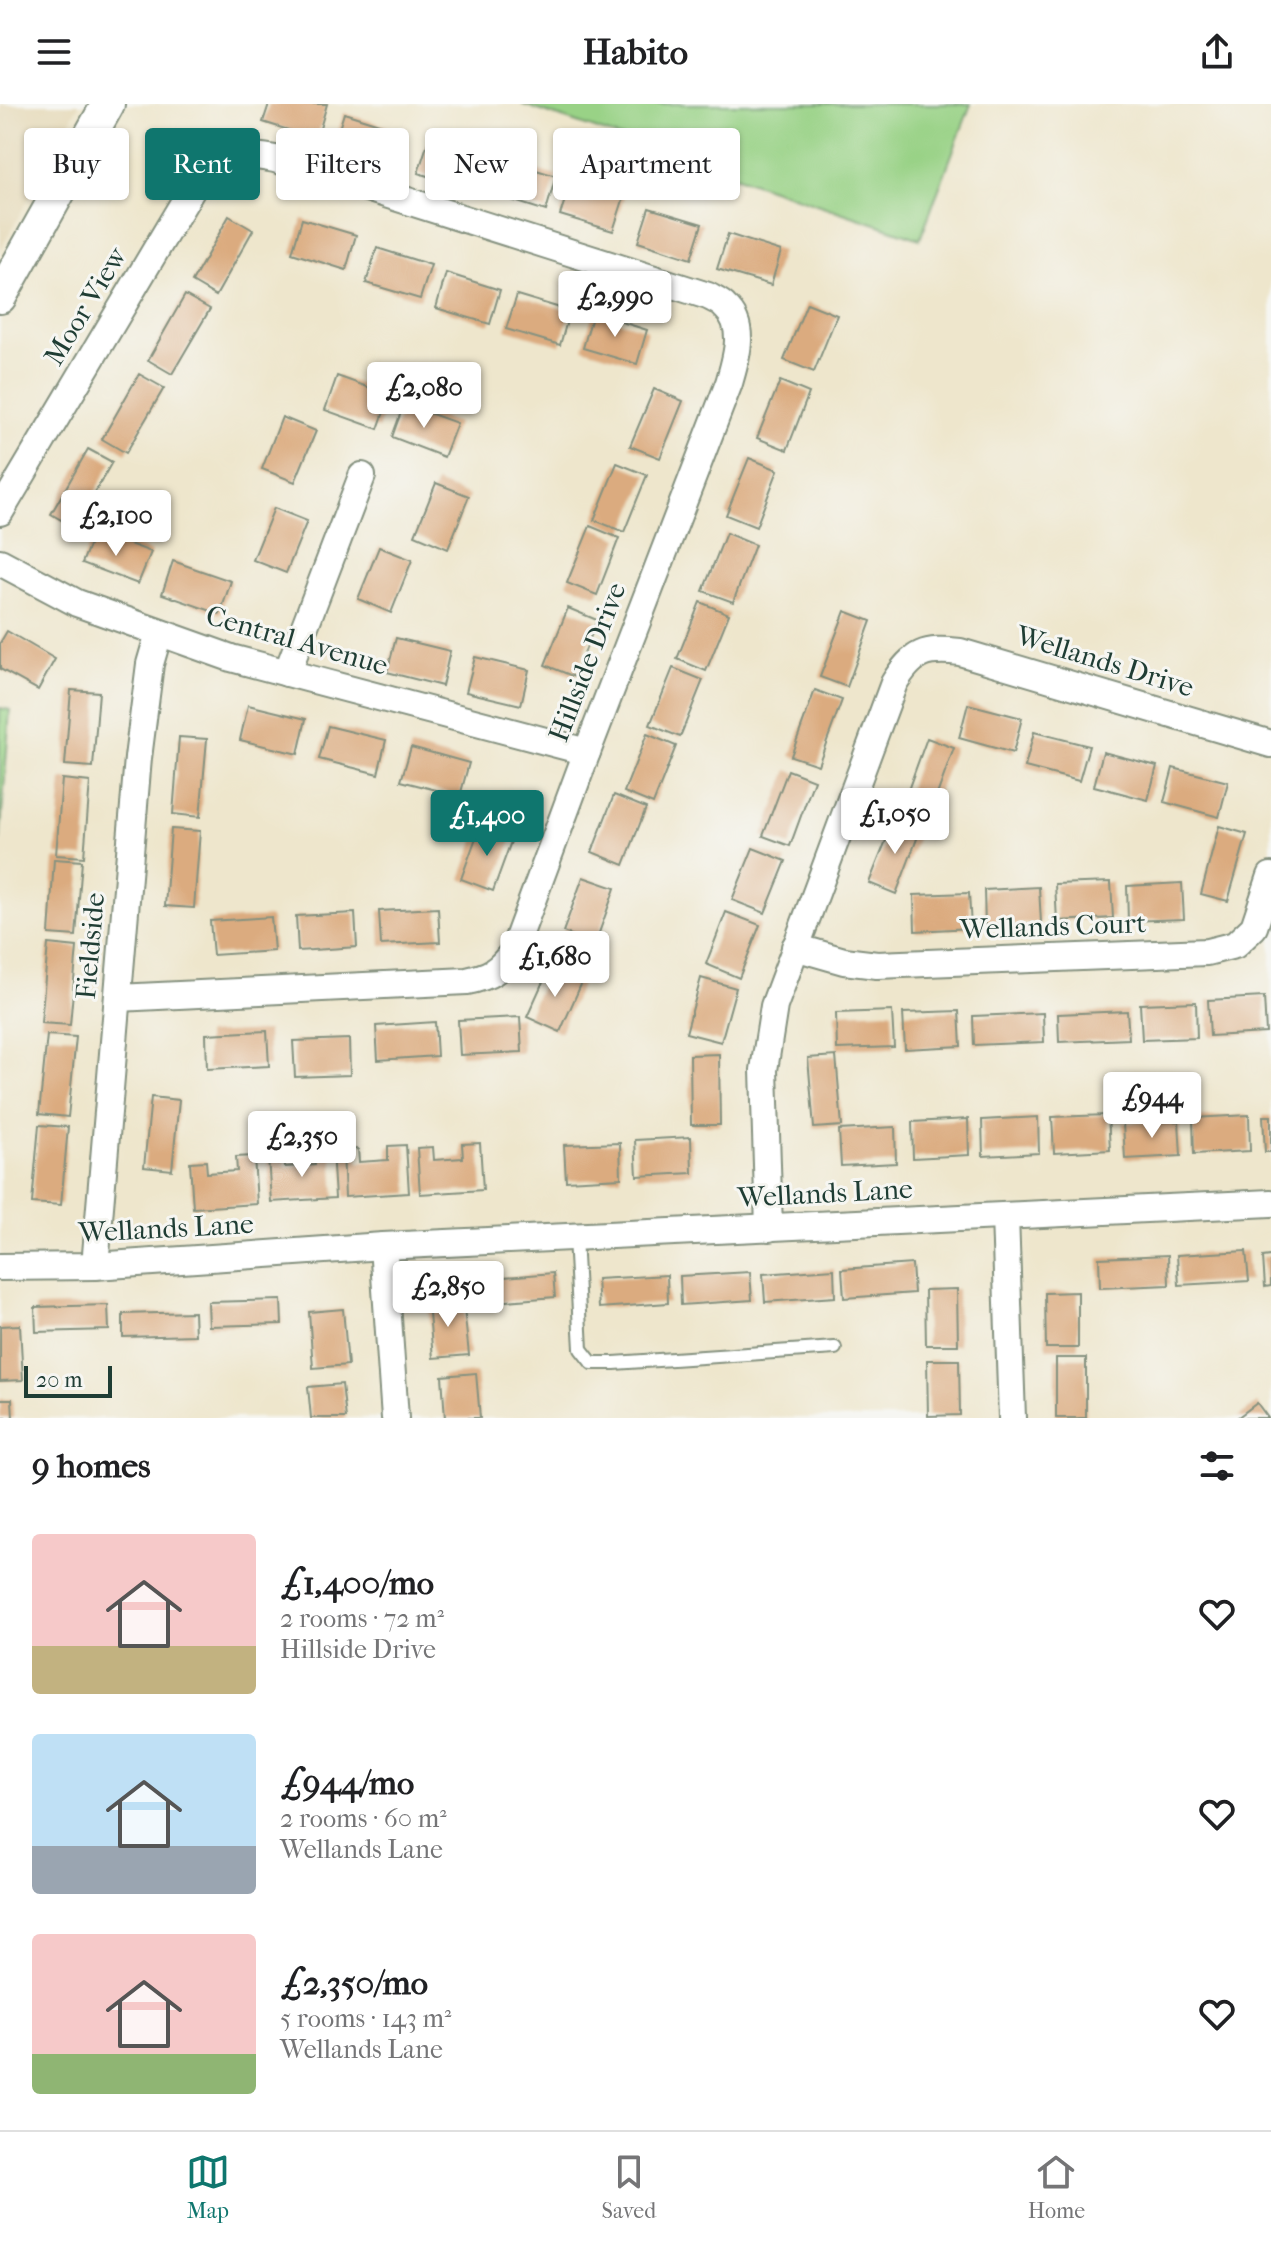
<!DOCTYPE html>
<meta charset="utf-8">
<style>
:root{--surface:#fff;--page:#f2f2f2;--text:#202124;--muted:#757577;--line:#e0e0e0;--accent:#0f766e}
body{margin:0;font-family:"IM FELL French Canon",serif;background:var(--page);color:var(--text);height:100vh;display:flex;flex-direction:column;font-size:30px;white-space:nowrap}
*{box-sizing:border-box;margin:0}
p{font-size:26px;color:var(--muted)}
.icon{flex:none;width:44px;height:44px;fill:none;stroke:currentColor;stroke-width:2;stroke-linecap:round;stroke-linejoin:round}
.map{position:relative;height:1314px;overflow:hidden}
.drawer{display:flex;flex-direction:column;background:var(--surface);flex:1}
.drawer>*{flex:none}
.hud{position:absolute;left:24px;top:24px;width:800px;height:72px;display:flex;gap:16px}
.scale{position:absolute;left:24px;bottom:20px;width:88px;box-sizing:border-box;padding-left:8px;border:4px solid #1f3d34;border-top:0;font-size:22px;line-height:28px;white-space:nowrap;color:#1f3d34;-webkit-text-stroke:6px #f6f6f2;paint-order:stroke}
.price{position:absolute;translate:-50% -68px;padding:0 18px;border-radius:8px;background:#fff;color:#222;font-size:26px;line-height:52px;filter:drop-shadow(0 2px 4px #0008)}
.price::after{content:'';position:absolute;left:50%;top:48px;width:24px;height:18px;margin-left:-12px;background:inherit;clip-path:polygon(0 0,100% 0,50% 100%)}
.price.current{background:var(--accent);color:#fff}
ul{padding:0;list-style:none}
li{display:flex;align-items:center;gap:24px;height:200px;padding:0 32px}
li span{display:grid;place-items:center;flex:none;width:224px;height:160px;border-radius:8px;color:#555}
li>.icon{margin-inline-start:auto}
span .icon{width:96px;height:96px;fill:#fffc;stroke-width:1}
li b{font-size:34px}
h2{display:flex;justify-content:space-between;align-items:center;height:96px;padding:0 32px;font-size:34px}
.tag{padding:0 28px;border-radius:8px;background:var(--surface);box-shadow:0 2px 6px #0004;font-size:28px;line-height:72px}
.tag.current{background:var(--accent);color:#fff}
header{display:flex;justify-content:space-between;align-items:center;height:104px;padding:0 32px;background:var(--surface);font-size:36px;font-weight:800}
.tabs{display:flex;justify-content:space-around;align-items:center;height:112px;border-top:2px solid var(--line);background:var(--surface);font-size:22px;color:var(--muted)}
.tabs a{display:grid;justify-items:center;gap:4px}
.tabs .current{color:var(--accent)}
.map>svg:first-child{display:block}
.built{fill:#e6daba}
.green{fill:#99d286;stroke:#5c885d;stroke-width:2}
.building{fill:#dbab7f}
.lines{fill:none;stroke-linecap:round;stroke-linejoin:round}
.service-casing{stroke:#869280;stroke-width:16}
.minor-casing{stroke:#869280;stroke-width:30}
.tertiary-casing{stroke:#869280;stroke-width:36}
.service{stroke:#fff;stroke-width:12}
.minor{stroke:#fff;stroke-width:26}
.tertiary{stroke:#fff;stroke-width:32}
.labels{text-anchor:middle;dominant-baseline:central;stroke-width:6;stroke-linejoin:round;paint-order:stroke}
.street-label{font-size:28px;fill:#1f3d34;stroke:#f6f6f2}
</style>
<header><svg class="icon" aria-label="menu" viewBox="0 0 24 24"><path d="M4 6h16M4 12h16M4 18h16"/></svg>Habito<svg class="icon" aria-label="share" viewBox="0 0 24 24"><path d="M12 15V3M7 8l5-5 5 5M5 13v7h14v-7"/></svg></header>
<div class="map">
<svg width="1271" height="1314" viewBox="0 0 1271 1314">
<rect width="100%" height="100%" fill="#f6f6f2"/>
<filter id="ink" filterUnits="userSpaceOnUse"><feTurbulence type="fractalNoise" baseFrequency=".0125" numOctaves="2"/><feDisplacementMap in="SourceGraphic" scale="16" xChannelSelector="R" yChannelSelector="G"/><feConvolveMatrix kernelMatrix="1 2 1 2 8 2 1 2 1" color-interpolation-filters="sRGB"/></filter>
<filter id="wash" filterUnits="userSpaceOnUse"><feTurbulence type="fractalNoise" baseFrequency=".006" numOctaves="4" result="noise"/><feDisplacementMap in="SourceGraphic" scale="32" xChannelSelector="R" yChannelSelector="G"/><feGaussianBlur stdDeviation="1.8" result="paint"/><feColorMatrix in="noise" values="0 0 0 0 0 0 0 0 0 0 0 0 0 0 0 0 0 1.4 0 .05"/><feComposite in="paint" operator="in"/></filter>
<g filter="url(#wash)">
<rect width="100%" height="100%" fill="#eee6cc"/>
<!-- built -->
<polygon class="built" points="0,0 79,0 0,147"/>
<!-- green -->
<g class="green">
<polygon points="521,0 971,0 920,135"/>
<polygon points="0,604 10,606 0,738"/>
</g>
<g id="blocks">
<!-- building -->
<g class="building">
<polygon points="269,0 327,0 317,35 263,18"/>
<polygon points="344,9 398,26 387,60 333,44"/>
<polygon points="429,35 482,51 472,86 418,69"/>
<polygon points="503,56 556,72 546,107 492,90"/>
<polygon points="571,77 624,93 613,127 560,111"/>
<polygon points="649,104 702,120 691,155 638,138"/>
<polygon points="229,112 253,126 216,192 192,178"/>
<polygon points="302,115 356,131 346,166 292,149"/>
<polygon points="728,130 781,147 771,181 717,165"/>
<polygon points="377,144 431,161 420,195 366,179"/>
<polygon points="446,169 500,186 490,220 436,204"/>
<polygon points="185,191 210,205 172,270 148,256"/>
<polygon points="517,191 570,207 560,241 506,225"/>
<polygon points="807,199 837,211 814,268 784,256"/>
<polygon points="593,209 647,226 637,260 583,244"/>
<polygon points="139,270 164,284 126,349 102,335"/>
<polygon points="337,272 390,291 378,325 325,306"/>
<polygon points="780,277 809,289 787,346 757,334"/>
<polygon points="654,285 683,297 660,354 630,342"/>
<polygon points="404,300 457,319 444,353 392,333"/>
<polygon points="282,313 316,327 295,378 262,365"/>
<polygon points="88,345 112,358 75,424 51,410"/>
<polygon points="749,354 778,366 756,423 726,411"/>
<polygon points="617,359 647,371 624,428 594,416"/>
<polygon points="436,379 469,392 448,445 415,431"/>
<polygon points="274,404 307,417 286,469 253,456"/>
<polygon points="590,422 619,434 597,491 567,479"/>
<polygon points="95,427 151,448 138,480 82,459"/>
<polygon points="726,429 755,441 733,498 703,487"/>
<polygon points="379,443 412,456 391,509 358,495"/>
<polygon points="173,457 231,477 220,510 162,490"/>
<polygon points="700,498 729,510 706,567 677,555"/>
<polygon points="568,504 597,516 575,573 545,561"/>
<polygon points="845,507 871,517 847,583 820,573"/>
<polygon points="7,527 55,555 38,586 0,565 0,539"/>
<polygon points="396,534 450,547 442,582 387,568"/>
<polygon points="475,553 529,566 521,601 466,588"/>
<polygon points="673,564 703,576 680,633 650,621"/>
<polygon points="71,586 99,588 93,663 65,661"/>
<polygon points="815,586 842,596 818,661 791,652"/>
<polygon points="968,600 1022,614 1013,649 959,634"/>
<polygon points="248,601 306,615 298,650 240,636"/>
<polygon points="328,622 386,636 378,670 319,655"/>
<polygon points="1034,628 1089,642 1079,677 1025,663"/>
<polygon points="647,630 676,642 653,700 624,688"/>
<polygon points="179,633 207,635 200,713 173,710"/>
<polygon points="927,634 954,644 930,710 903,700"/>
<polygon points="411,643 469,659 460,692 401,677"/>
<polygon points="1103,648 1157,662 1148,696 1094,682"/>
<polygon points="1173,664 1228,678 1219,713 1164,698"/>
<polygon points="788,666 814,676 790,742 763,732"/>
<polygon points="62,675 90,678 84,753 56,751"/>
<polygon points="614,691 646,704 624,761 592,748"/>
<polygon points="895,714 921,724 896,790 869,779"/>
<polygon points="481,720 513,732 493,787 461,775"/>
<polygon points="1219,722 1247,730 1228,797 1201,790"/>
<polygon points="171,725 200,727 194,804 165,802"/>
<polygon points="753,744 786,757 765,809 732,796"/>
<polygon points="54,755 82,757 76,832 49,830"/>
<polygon points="583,773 615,784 595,840 563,828"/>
<polygon points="1111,778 1113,814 1057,817 1055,780"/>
<polygon points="1182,779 1184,815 1128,817 1127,782"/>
<polygon points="1039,783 1041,819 985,822 984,786"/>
<polygon points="969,789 971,824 915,827 914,791"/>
<polygon points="438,804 440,838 381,841 379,807"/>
<polygon points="726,808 760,821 739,874 706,860"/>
<polygon points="355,809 357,843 298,847 296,812"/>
<polygon points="271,813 274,847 213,851 210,817"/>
<polygon points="48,840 77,843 70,921 41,919"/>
<polygon points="550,862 583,876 560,928 527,913"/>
<polygon points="701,874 736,884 721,938 686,929"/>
<polygon points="1264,893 1266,929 1210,932 1208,896"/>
<polygon points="1196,898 1197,934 1142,936 1140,900"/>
<polygon points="892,907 894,943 837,945 836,909"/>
<polygon points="959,907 961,942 905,945 903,909"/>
<polygon points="1127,907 1129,935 1059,938 1058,910"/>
<polygon points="1043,909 1044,938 974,941 973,912"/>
<polygon points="520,913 522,948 460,951 458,916"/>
<polygon points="435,918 437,952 378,956 376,922"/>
<polygon points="267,927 269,962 207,965 206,930"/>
<polygon points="47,931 76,933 68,1013 39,1010"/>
<polygon points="349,935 350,971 295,973 293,937"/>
<polygon points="719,950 720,1021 691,1021 690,951"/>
<polygon points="836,952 842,1022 814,1024 808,954"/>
<polygon points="151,993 179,996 172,1066 144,1063"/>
<polygon points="1108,1011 1110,1046 1054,1049 1052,1013"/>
<polygon points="1249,1011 1250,1047 1194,1050 1193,1014"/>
<polygon points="1263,1012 1271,1012 1271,1048 1265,1048"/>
<polygon points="1038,1013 1039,1049 983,1052 982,1016"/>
<polygon points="968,1015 969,1051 913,1054 912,1018"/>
<polygon points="1179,1017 1181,1052 1125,1055 1123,1019"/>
<polygon points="39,1021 68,1023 61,1101 32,1099"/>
<polygon points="895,1023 896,1059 841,1062 839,1026"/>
<polygon points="691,1033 692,1069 637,1072 635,1036"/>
<polygon points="480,1039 483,1086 420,1090 417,1044 433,1043 434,1056 463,1054 462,1040"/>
<polygon points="620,1039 621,1074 566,1077 564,1041"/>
<polygon points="406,1041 409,1089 345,1093 343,1046 358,1045 359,1058 388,1056 388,1042"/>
<polygon points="332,1046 335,1094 271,1098 268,1052 284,1051 285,1063 315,1061 314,1047"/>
<polygon points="254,1052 257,1100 193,1104 190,1058 206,1057 207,1069 237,1067 236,1053"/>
<polygon points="1246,1147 1249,1177 1179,1181 1177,1151"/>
<polygon points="1168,1151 1169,1181 1100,1184 1099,1154"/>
<polygon points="1271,1152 1271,1182 1265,1183 1263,1153"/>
<polygon points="912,1160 914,1189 844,1194 842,1165"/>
<polygon points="834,1165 835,1193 765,1198 763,1170"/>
<polygon points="750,1168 752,1196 681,1201 680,1172"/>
<polygon points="553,1169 555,1193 482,1199 480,1175"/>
<polygon points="667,1171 668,1199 599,1204 597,1175"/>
<polygon points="957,1185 958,1241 926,1241 925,1186"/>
<polygon points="1078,1188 1078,1244 1046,1244 1045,1189"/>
<polygon points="463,1195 469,1251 433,1254 428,1198"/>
<polygon points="281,1196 282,1220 209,1222 208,1198"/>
<polygon points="108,1201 109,1226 36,1228 35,1203"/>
<polygon points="343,1205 348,1261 313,1264 309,1208"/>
<polygon points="194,1208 195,1231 123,1233 123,1210"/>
<polygon points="20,1221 23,1276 0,1277 0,1222"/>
<rect x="1056" y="1254" width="30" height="60"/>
<polygon points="927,1256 959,1256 960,1311 928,1312"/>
<polygon points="476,1269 480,1314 445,1314 442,1272"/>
<polygon points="342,1280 346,1314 311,1314 308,1283"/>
<polygon points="0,1295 12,1295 13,1314 0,1314"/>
<polygon points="1257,1299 1268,1314 1237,1314"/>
</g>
</g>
</g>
<g filter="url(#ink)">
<use href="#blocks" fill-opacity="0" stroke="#869280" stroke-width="2"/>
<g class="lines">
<!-- service casing -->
<g class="service-casing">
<polyline id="service" points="575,1133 581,1245 592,1259 614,1259 835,1244"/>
</g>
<!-- minor casing -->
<g class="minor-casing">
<g id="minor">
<path d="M0 408 192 85C196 78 200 68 206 63 225 46 252 51 275 55L708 192C713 195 721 198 725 203 747 222 736 255 729 279L587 648 513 848C498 867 491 872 467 877L118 894"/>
<polyline points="0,458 77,499 231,554 587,648"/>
<polyline points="287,569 362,372"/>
<polyline points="795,843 844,857 877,861 1207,848 1235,841 1254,823 1271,772"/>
<polyline points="1005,1112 1012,1314"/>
<path d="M769 1124 764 966 774 902 894 579C913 548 925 544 960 548L1271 640"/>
<polyline points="383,1142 395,1314"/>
<polyline points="95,1162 138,654 150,560 159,529"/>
<polyline points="0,1163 95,1162 383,1142 1271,1099"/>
</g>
</g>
<!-- tertiary casing -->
<g class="tertiary-casing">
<polyline id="tertiary" points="0,193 108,0"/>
</g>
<!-- service -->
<use href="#service" class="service"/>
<!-- minor -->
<use href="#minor" class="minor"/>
<!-- tertiary -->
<use href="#tertiary" class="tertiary"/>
</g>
</g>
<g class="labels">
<!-- street labels -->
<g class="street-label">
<text transform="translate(85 202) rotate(-59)">Moor View</text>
<text transform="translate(297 536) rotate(16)">Central Avenue</text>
<text transform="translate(1105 557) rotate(17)">Wellands Drive</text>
<text transform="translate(587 558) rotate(-69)">Hillside Drive</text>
<text transform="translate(1053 822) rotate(-2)">Wellands Court</text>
<text transform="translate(90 842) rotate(-85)">Fieldside</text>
<text transform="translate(825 1089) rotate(-3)">Wellands Lane</text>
<text transform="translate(166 1124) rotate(-3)">Wellands Lane</text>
</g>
</g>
</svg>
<div class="scale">20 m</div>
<b class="price" style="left:615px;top:235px">£2,990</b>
<b class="price" style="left:424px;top:326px">£2,080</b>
<b class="price" style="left:116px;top:454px">£2,100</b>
<b class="price" style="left:895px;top:752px">£1,050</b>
<b class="price current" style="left:487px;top:754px">£1,400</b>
<b class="price" style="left:555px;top:895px">£1,680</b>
<b class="price" style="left:1152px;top:1036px">£944</b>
<b class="price" style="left:302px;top:1075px">£2,350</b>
<b class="price" style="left:448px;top:1225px">£2,850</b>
<div class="hud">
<a class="tag">Buy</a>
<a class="tag current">Rent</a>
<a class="tag">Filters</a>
<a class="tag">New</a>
<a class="tag">Apartment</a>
</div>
</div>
<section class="drawer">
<h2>9 homes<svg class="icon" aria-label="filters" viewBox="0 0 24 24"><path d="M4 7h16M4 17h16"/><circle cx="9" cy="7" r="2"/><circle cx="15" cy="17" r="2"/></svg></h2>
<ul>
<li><span style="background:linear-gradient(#f6c9c9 70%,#c2b280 0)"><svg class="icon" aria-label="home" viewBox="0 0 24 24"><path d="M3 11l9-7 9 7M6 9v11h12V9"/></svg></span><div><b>£1,400/mo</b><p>2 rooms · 72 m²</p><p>Hillside Drive</p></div><svg class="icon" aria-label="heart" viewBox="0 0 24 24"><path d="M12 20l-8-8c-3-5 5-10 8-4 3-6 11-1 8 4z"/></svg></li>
<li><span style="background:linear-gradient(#bfe0f5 70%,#9aa5b1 0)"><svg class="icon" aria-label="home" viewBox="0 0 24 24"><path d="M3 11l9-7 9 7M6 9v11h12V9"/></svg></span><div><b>£944/mo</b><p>2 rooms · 60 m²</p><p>Wellands Lane</p></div><svg class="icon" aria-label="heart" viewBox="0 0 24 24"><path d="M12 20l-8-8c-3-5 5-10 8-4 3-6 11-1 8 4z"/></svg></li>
<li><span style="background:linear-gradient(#f6c9c9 75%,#8fb573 0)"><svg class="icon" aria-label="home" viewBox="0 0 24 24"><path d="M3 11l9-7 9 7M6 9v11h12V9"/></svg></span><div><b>£2,350/mo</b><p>5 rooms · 143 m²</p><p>Wellands Lane</p></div><svg class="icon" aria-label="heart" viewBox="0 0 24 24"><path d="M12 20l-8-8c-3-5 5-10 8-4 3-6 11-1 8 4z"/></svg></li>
</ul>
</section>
<nav class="tabs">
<a class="current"><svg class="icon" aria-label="map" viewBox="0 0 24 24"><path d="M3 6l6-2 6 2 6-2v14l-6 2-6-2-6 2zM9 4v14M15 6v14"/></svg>Map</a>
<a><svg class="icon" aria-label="saved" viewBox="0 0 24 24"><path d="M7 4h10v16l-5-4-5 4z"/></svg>Saved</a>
<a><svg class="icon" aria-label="home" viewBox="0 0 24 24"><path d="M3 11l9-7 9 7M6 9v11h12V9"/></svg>Home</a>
</nav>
